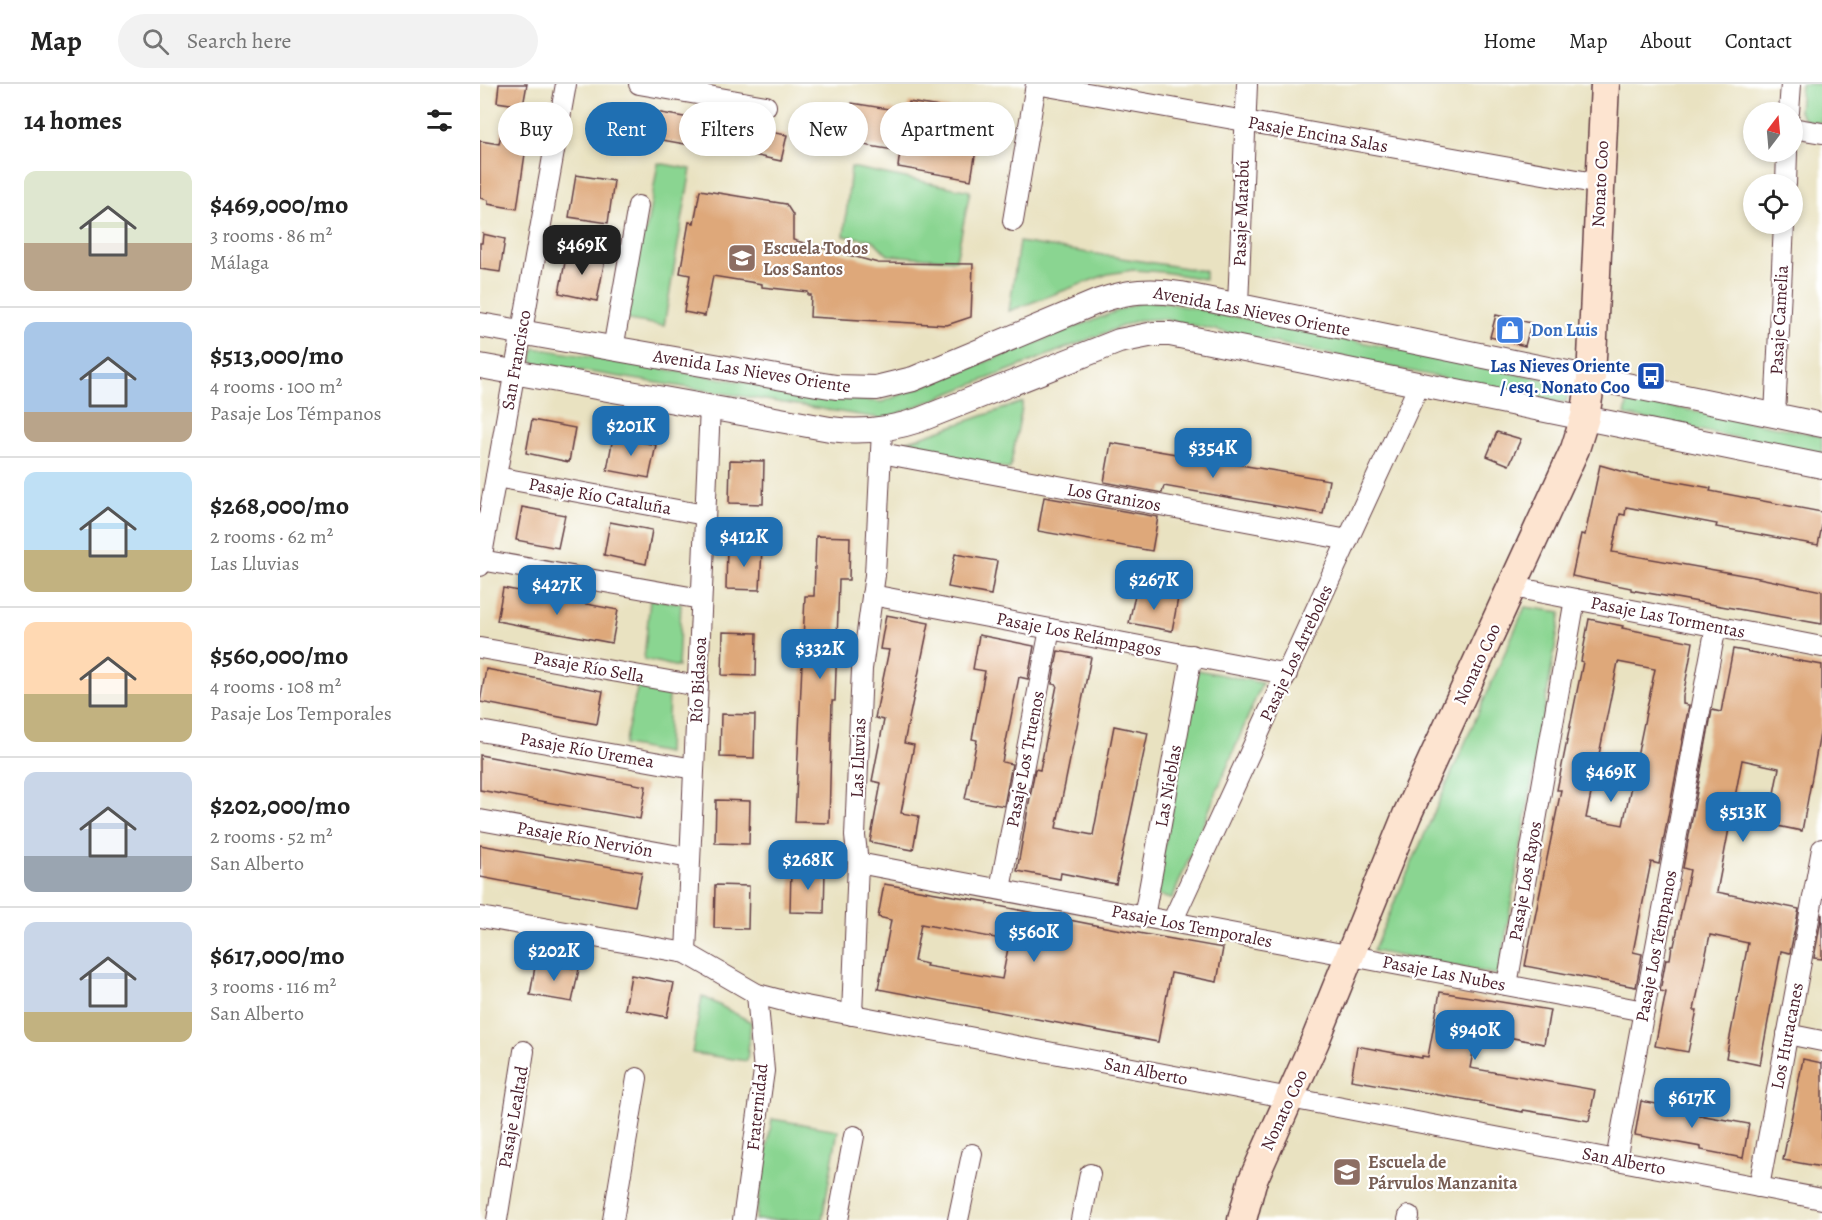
<!DOCTYPE html>
<meta charset="utf-8">
<style>
:root{--surface:#fff;--page:#f2f2f2;--text:#222;--muted:#767676;--line:#e0e0e0;--accent:#1f6fb2}
body{margin:0;font-family:Alegreya,serif;background:var(--page);color:var(--text);height:100vh;display:flex;flex-direction:column;font-size:22px;white-space:nowrap}
*{box-sizing:border-box;margin:0}
p{font-size:20px;color:var(--muted)}
.icon{flex:none;width:33px;height:33px;fill:none;stroke:currentColor;stroke-width:2;stroke-linecap:round;stroke-linejoin:round}
.map{position:relative;flex:1;overflow:hidden}
.panel{display:flex;flex-direction:column;background:var(--surface);width:480px}
.panel>*{flex:none}
.top-card{position:absolute;left:18px;top:18px;width:570px;height:54px;display:flex;gap:12px}
.needle{width:39px;rotate:16deg}
.buttons{position:absolute;left:1263px;top:18px;display:grid;gap:12px}
.buttons a{display:grid;place-items:center;width:60px;height:60px;border-radius:50%;background:var(--surface);box-shadow:0 3px 9px #0003;font-size:30px}
.price{position:absolute;translate:-50% -51px;padding:0 14px;border-radius:12px;background:var(--accent);color:#fff;font-size:20px;line-height:39px;filter:drop-shadow(0 2px 3px #0008)}
.price::after{content:'';position:absolute;left:50%;top:36px;width:18px;height:14px;margin-left:-9px;background:inherit;clip-path:polygon(0 0,100% 0,50% 100%)}
.price.selected{background:#222;color:#fff}
ul{padding:0;list-style:none}
li{display:flex;align-items:center;gap:18px;height:150px;padding:0 24px}
li+li{border-top:2px solid var(--line)}
li span{display:grid;place-items:center;flex:none;width:168px;height:120px;border-radius:12px;color:#555}
li>.icon{margin-inline-start:auto}
span .icon{width:72px;height:72px;fill:#fffc;stroke-width:1}
li b{font-size:26px}
h2{display:flex;justify-content:space-between;align-items:center;height:72px;padding:0 24px;font-size:26px}
.tag{padding:0 21px;border-radius:27px;background:var(--surface);box-shadow:0 3px 9px #0003;font-size:21px;line-height:54px}
.tag.selected{background:var(--accent);color:#fff}
header{display:flex;align-items:center;gap:36px;box-sizing:border-box;height:84px;padding:0 30px;background:var(--surface);border-bottom:2px solid var(--line)}
header strong{font-size:28px}
nav{display:flex;gap:33px;margin-inline-start:auto;font-size:21px}
.search{width:420px;height:54px;background:var(--page);display:flex;align-items:center;gap:15px;box-sizing:border-box;padding:0 21px;border-radius:33px;color:var(--muted);font-size:22px}
main{display:flex;flex:1;min-height:0}
.map>svg:first-child{display:block}
.green{fill:#8ad591;stroke:#6a7a5e;stroke-width:1.5}
.building{fill:#dea87a;fill-rule:evenodd}
.lines{fill:none;stroke-linecap:round;stroke-linejoin:round}
.minor-casing{stroke:#623c42;stroke-width:22}
.tertiary-casing{stroke:#623c42;stroke-width:26}
.secondary-casing{stroke:#623c42;stroke-width:31}
.minor{stroke:#fff;stroke-width:20}
.tertiary{stroke:#fff;stroke-width:24}
.secondary{stroke:#fde4d0;stroke-width:28}
.labels{text-anchor:middle;dominant-baseline:central;stroke-width:4.5;stroke-linejoin:round;paint-order:stroke}
.street-label{font-size:18px;fill:#4a1f2b;stroke:#fff}
.education-label{font-size:18px;font-weight:bold;fill:#785e54;stroke:#fff;text-anchor:start}
.shop-label{font-size:18px;font-weight:bold;fill:#366cbe;stroke:#fff;text-anchor:start}
.transit-label{font-size:18px;font-weight:bold;fill:#164399;stroke:#fff;text-anchor:end}
</style>
<header>
<strong>Map</strong>
<div class="search"><svg class="icon" aria-label="search" viewBox="0 0 24 24"><circle cx="10" cy="10" r="6"/><path d="M15 15l6 6"/></svg>Search here</div>
<nav><a>Home</a><a>Map</a><a>About</a><a>Contact</a></nav>
</header>
<main>
<section class="panel">
<h2>14 homes<svg class="icon" aria-label="filters" viewBox="0 0 24 24"><path d="M4 7h16M4 17h16"/><circle cx="9" cy="7" r="2"/><circle cx="15" cy="17" r="2"/></svg></h2>
<ul>
<li><span style="background:linear-gradient(#dfe7d0 60%,#b9a48a 0)"><svg class="icon" aria-label="home" viewBox="0 0 24 24"><path d="M3 11l9-7 9 7M6 9v11h12V9"/></svg></span><div><b>$469,000/mo</b><p>3 rooms · 86 m²</p><p>Málaga</p></div></li>
<li><span style="background:linear-gradient(#a9c7e8 75%,#b9a48a 0)"><svg class="icon" aria-label="home" viewBox="0 0 24 24"><path d="M3 11l9-7 9 7M6 9v11h12V9"/></svg></span><div><b>$513,000/mo</b><p>4 rooms · 100 m²</p><p>Pasaje Los Témpanos</p></div></li>
<li><span style="background:linear-gradient(#bfe0f5 65%,#c2b280 0)"><svg class="icon" aria-label="home" viewBox="0 0 24 24"><path d="M3 11l9-7 9 7M6 9v11h12V9"/></svg></span><div><b>$268,000/mo</b><p>2 rooms · 62 m²</p><p>Las Lluvias</p></div></li>
<li><span style="background:linear-gradient(#ffd9b3 60%,#c2b280 0)"><svg class="icon" aria-label="home" viewBox="0 0 24 24"><path d="M3 11l9-7 9 7M6 9v11h12V9"/></svg></span><div><b>$560,000/mo</b><p>4 rooms · 108 m²</p><p>Pasaje Los Temporales</p></div></li>
<li><span style="background:linear-gradient(#c9d6e8 70%,#9aa5b1 0)"><svg class="icon" aria-label="home" viewBox="0 0 24 24"><path d="M3 11l9-7 9 7M6 9v11h12V9"/></svg></span><div><b>$202,000/mo</b><p>2 rooms · 52 m²</p><p>San Alberto</p></div></li>
<li><span style="background:linear-gradient(#c9d6e8 75%,#c2b280 0)"><svg class="icon" aria-label="home" viewBox="0 0 24 24"><path d="M3 11l9-7 9 7M6 9v11h12V9"/></svg></span><div><b>$617,000/mo</b><p>3 rooms · 116 m²</p><p>San Alberto</p></div></li>
</ul>
</section>
<div class="map">
<svg width="1342" height="1136" viewBox="0 0 1342 1136">
<rect width="100%" height="100%" fill="#fff"/>
<filter id="ink" filterUnits="userSpaceOnUse"><feTurbulence type="fractalNoise" baseFrequency=".0167" numOctaves="2"/><feDisplacementMap in="SourceGraphic" scale="12" xChannelSelector="R" yChannelSelector="G"/><feConvolveMatrix kernelMatrix="1 2 1 2 8 2 1 2 1" color-interpolation-filters="sRGB"/></filter>
<filter id="wash" filterUnits="userSpaceOnUse"><feTurbulence type="fractalNoise" baseFrequency=".008" numOctaves="4" result="noise"/><feDisplacementMap in="SourceGraphic" scale="24" xChannelSelector="R" yChannelSelector="G"/><feGaussianBlur stdDeviation="1.35" result="paint"/><feColorMatrix in="noise" values="0 0 0 0 0 0 0 0 0 0 0 0 0 0 0 0 0 1.4 0 .05"/><feComposite in="paint" operator="in"/></filter>
<g filter="url(#wash)">
<rect width="100%" height="100%" fill="#e9e2c1"/>
<!-- green -->
<g class="green">
<polygon points="1321,0 1342,0 1342,39 1327,37 1319,28"/>
<polygon points="178,79 211,85 184,242 142,235 157,147 166,148"/>
<polygon points="371,83 490,107 476,176 408,171 393,156 364,152"/>
<polygon points="539,158 725,187 725,195 683,188 653,186 628,190 529,227"/>
<polygon points="663,217 682,218 1079,298 1089,305 1086,318 1077,318 683,235 658,236 404,335 53,279 52,272 55,264 362,314 402,318"/>
<polygon points="1148,314 1342,352 1342,371 1145,331"/>
<polygon points="543,318 530,385 411,363"/>
<polygon points="170,515 201,519 198,583 164,575"/>
<polygon points="1045,523 1081,528 1019,891 893,867"/>
<polygon points="718,586 782,599 692,815 675,811"/>
<polygon points="158,601 189,606 187,669 144,661"/>
<polygon points="222,912 271,938 267,977 212,969"/>
<polygon points="292,1035 358,1046 342,1136 275,1136"/>
</g>
<g id="blocks">
<!-- building -->
<g class="building">
<polygon points="19,0 47,0 43,22 17,18"/>
<polygon points="429,18 502,30 491,96 418,83 420,67 365,58 372,19 427,28"/>
<polygon points="164,26 307,51 301,77 245,65 245,67 159,52"/>
<polygon points="22,45 48,49 37,125 8,120 8,116 0,114 0,57 19,60"/>
<polygon points="96,91 134,97 128,139 89,133"/>
<polygon points="220,106 306,120 313,131 313,156 398,179 493,180 491,233 467,241 330,233 331,211 328,211 328,208 282,203 282,200 233,192 225,232 204,228 210,191 200,189 209,138 214,139"/>
<polygon points="3,150 25,155 20,188 0,185 0,159 2,159"/>
<polygon points="87,168 125,175 117,217 79,209"/>
<polygon points="1016,231 1051,239 1045,262 1010,253"/>
<polygon points="52,336 95,344 89,378 46,369"/>
<polygon points="1017,348 1041,355 1029,381 1007,372"/>
<polygon points="133,353 176,361 169,394 127,386"/>
<polygon points="631,359 849,396 843,430 684,402 682,409 624,398"/>
<polygon points="250,376 284,377 283,420 249,419"/>
<polygon points="1120,381 1152,390 1231,404 1230,407 1342,428 1342,442 1338,461 1236,443 1237,440 1146,423 1145,431 1140,430 1132,468 1274,493 1342,507 1342,540 1151,506 1151,504 1092,492 1101,450 1105,451"/>
<polygon points="564,413 678,433 672,467 558,447"/>
<polygon points="42,423 85,431 78,464 36,456"/>
<polygon points="130,438 172,446 166,480 124,471"/>
<polygon points="336,452 370,453 369,496 359,496 355,617 352,617 349,739 315,738 325,512 334,512"/>
<polygon points="247,462 282,463 280,506 246,505"/>
<polygon points="475,470 517,477 511,511 468,503"/>
<polygon points="23,504 138,526 132,559 17,537"/>
<polygon points="656,506 698,514 692,547 649,539"/>
<polygon points="406,531 449,539 424,659 434,661 421,729 439,732 433,766 390,758 401,699 392,697 404,636 395,634 409,566 400,565"/>
<path d="M1109 535 1143 542 1142 544 1213 558 1203 612V620L1209 621 1179 780 1171 778 1153 868 1162 870 1156 903 1045 882 1081 706H1077L1103 578 1101 577ZM1138 578 1175 585 1143 741 1106 734Z"/>
<polygon points="243,548 277,549 276,592 242,591"/>
<polygon points="499,551 554,562 548,595 539,593 522,678 532,680 524,722 485,715 497,656 492,655 505,587 493,585"/>
<polygon points="1253,565 1342,581 1342,639 1322,747 1288,740 1299,684 1262,676 1237,808 1319,825 1310,869 1301,867 1280,981 1246,974 1268,859 1230,851 1214,926 1217,926 1208,968 1175,962 1186,908 1180,907 1186,875 1190,875 1192,862 1194,862 1210,786 1203,784 1232,626 1241,628"/>
<polygon points="578,567 611,573 576,744 613,751 634,642 668,649 636,800 581,789 580,795 537,787 555,685 560,686 577,601 572,600"/>
<polygon points="6,585 123,607 117,640 0,618"/>
<polygon points="241,630 275,631 274,674 240,673"/>
<polygon points="0,671 166,702 160,735 0,706"/>
<polygon points="236,716 270,717 269,760 235,759"/>
<polygon points="0,761 162,788 155,822 0,793"/>
<polygon points="311,785 345,786 344,829 310,828"/>
<path d="M404 800 508 818V820L625 843 743 864 737 898 691 889 678 958 398 905 411 836 398 833ZM441 840 516 854V856L529 859 522 895 446 882 447 880 434 877Z"/>
<polygon points="235,801 269,802 268,845 234,844"/>
<polygon points="1342,830 1342,875 1334,874"/>
<polygon points="56,877 99,885 92,918 50,911"/>
<polygon points="151,891 194,899 187,933 145,925"/>
<polygon points="960,908 1070,926 1064,960 997,947 990,984 1115,1006 1109,1037 1043,1026 1043,1028 1000,1020 1001,1018 871,996 877,962 942,974 942,972 948,973"/>
<polygon points="1323,975 1342,979 1342,1083 1303,1076"/>
<polygon points="1161,1017 1203,1025 1203,1028 1269,1040 1263,1074 1221,1066 1221,1063 1155,1051"/>
</g>
</g>
</g>
<g filter="url(#ink)">
<use href="#blocks" fill-opacity="0" stroke="#623c42" stroke-width="1.5"/>
<g class="lines">
<!-- minor casing -->
<g class="minor-casing">
<g id="minor">
<polyline points="159,0 286,22"/>
<polyline points="556,0 1120,100"/>
<polyline points="1309,28 1311,0"/>
<polyline points="1312,44 1342,49"/>
<polyline points="1306,100 1307,68"/>
<polyline points="533,137 556,0"/>
<polyline points="758,221 767,0"/>
<polyline points="133,265 158,122"/>
<polyline points="1295,332 1304,140"/>
<polyline points="401,369 868,456"/>
<polyline points="16,393 225,431"/>
<polyline points="1,476 221,515"/>
<polyline points="0,482 86,0"/>
<polyline points="1033,503 1342,563"/>
<polyline points="392,511 807,590"/>
<polyline points="0,564 218,602"/>
<polyline points="0,647 214,685"/>
<polyline points="0,736 210,774"/>
<polyline points="378,779 1164,927"/>
<polyline points="520,805 570,545"/>
<polyline points="0,833 206,869 277,910 315,920 1342,1115"/>
<polyline points="664,833 712,571"/>
<polyline points="692,838 940,299"/>
<polyline points="206,869 230,323"/>
<polyline points="1027,901 1095,515"/>
<polyline points="372,931 378,779 375,752 382,585 395,491 402,346"/>
<polyline points="1307,950 1342,957"/>
<polyline points="1136,1076 1236,542"/>
<polyline points="1279,1103 1342,765"/>
<polyline points="17,1136 44,967"/>
<polyline points="133,1136 157,994"/>
<polyline points="263,1136 284,987 277,910"/>
<polyline points="358,1136 374,1052"/>
<polyline points="478,1136 492,1070"/>
<polyline points="601,1136 610,1090"/>
<polyline points="928,1136 929,1132"/>
</g>
</g>
<!-- tertiary casing -->
<g class="tertiary-casing">
<g id="tertiary">
<path d="M0 241 337 300 356 303 396 304 433 295 619 217C647 207 671 205 701 210L1342 341"/>
<path d="M0 282 350 345C381 349 409 346 439 336L639 257 674 250H690L1342 382"/>
</g>
</g>
<!-- secondary casing -->
<g class="secondary-casing">
<polyline id="secondary" points="762,1136 772,1098 835,957 927,731 1095,365 1105,333 1111,295 1125,0"/>
</g>
<!-- minor -->
<use href="#minor" class="minor"/>
<!-- tertiary -->
<use href="#tertiary" class="tertiary"/>
<!-- secondary -->
<use href="#secondary" class="secondary"/>
</g>
</g>
<!-- icons -->
<defs>
<g id="school-square" transform="scale(1.5)"><rect x="-9" y="-9" width="18" height="18" rx="4" fill="#8d6e63" stroke="#fff"/><path d="M0-5L7-2L0 1L-7-2ZM-4 1L0 2.5L4 1V4Q0 6-4 4Z" fill="#fff"/></g>
<g id="shop-square" transform="scale(1.5)"><rect x="-9" y="-9" width="18" height="18" rx="4" fill="#3f7fe0" stroke="#fff"/><path d="M-5-2.5h2.3a2.7 3.5 0 0 1 5.4 0H5L5.5 6h-11ZM-1.5-2.5h3a1.5 2.3 0 0 0-3 0Z" fill="#fff"/></g>
<g id="bus-square" transform="scale(1.5)"><rect x="-9" y="-9" width="18" height="18" rx="4" fill="#1a4fb4" stroke="#fff"/><path d="M-5-6H5V4H4V6H2V4H-2V6H-4V4H-5ZM-3.5-4V0h7V-4ZM-3.5 1.2v1.5H-2V1.2ZM2 1.2v1.5H3.5V1.2Z" fill="#fff"/></g>
</defs>
<g fill-rule="evenodd">
<use href="#school-square" x="262" y="174"/>
<use href="#shop-square" x="1030" y="246"/>
<use href="#bus-square" x="1171" y="292"/>
<use href="#school-square" x="867" y="1088"/>
</g>
<g class="labels">
<!-- street labels -->
<g class="street-label">
<text transform="translate(838 50) rotate(10)">Pasaje Encina Salas</text>
<text transform="translate(1120 100) rotate(-87)">Nonato Coo</text>
<text transform="translate(761 129) rotate(-88)">Pasaje Marabú</text>
<text transform="translate(772 227) rotate(11)">Avenida Las Nieves Oriente</text>
<text transform="translate(1299 236) rotate(-87)">Pasaje Camelia</text>
<text transform="translate(36 276) rotate(-80)">San Francisco</text>
<text transform="translate(272 287) rotate(9)">Avenida Las Nieves Oriente</text>
<text transform="translate(120 412) rotate(10)">Pasaje Río Cataluña</text>
<text transform="translate(634 413) rotate(10)">Los Granizos</text>
<text transform="translate(1188 533) rotate(11)">Pasaje Las Tormentas</text>
<text transform="translate(599 550) rotate(11)">Pasaje Los Relámpagos</text>
<text transform="translate(816 569) rotate(-65)">Pasaje Los Arreboles</text>
<text transform="translate(997 580) rotate(-65)">Nonato Coo</text>
<text transform="translate(109 583) rotate(10)">Pasaje Río Sella</text>
<text transform="translate(218 596) rotate(-87)">Río Bidasoa</text>
<text transform="translate(107 666) rotate(10)">Pasaje Río Uremea</text>
<text transform="translate(378 674) rotate(-88)">Las Lluvias</text>
<text transform="translate(545 675) rotate(-79)">Pasaje Los Truenos</text>
<text transform="translate(688 702) rotate(-80)">Las Nieblas</text>
<text transform="translate(105 755) rotate(10)">Pasaje Río Nervión</text>
<text transform="translate(1045 797) rotate(-80)">Pasaje Los Rayos</text>
<text transform="translate(712 842) rotate(11)">Pasaje Los Temporales</text>
<text transform="translate(1176 862) rotate(-79)">Pasaje Los Témpanos</text>
<text transform="translate(964 889) rotate(11)">Pasaje Las Nubes</text>
<text transform="translate(1307 952) rotate(-79)">Los Huracanes</text>
<text transform="translate(666 987) rotate(11)">San Alberto</text>
<text transform="translate(277 1023) rotate(-84)">Fraternidad</text>
<text transform="translate(804 1026) rotate(-65)">Nonato Coo</text>
<text transform="translate(33 1033) rotate(-80)">Pasaje Lealtad</text>
<text transform="translate(1144 1077) rotate(11)">San Alberto</text>
</g>
<!-- education labels -->
<g class="education-label">
<text x="283" y="164">Escuela Todos<tspan x="283" dy="21">Los Santos</tspan></text>
<text x="888" y="1078">Escuela de<tspan x="888" dy="21">Párvulos Manzanita</tspan></text>
</g>
<!-- shop labels -->
<g class="shop-label">
<text x="1051" y="246">Don Luis</text>
</g>
<!-- transit labels -->
<g class="transit-label">
<text x="1150" y="282">Las Nieves Oriente<tspan x="1150" dy="21">/ esq. Nonato Coo</tspan></text>
</g>
</g>
</svg>
<div class="buttons">
<a><svg class="needle" viewBox="-14 -14 28 28"><path d="M0-13l5 13h-10z" fill="#e53935"/><path d="M0 13l5-13h-10z" fill="#767676"/></svg></a>
<a><svg class="icon" aria-label="locate" viewBox="0 0 24 24"><circle cx="12" cy="12" r="6"/><path d="M12 2v4M12 18v4M2 12h4M18 12h4"/></svg></a>
</div>
<b class="price selected" style="left:102px;top:192px">$469K</b>
<b class="price" style="left:151px;top:373px">$201K</b>
<b class="price" style="left:733px;top:395px">$354K</b>
<b class="price" style="left:264px;top:484px">$412K</b>
<b class="price" style="left:674px;top:527px">$267K</b>
<b class="price" style="left:77px;top:532px">$427K</b>
<b class="price" style="left:340px;top:596px">$332K</b>
<b class="price" style="left:1131px;top:719px">$469K</b>
<b class="price" style="left:1263px;top:759px">$513K</b>
<b class="price" style="left:328px;top:807px">$268K</b>
<b class="price" style="left:554px;top:879px">$560K</b>
<b class="price" style="left:74px;top:898px">$202K</b>
<b class="price" style="left:995px;top:977px">$940K</b>
<b class="price" style="left:1212px;top:1045px">$617K</b>
<div class="top-card">
<a class="tag">Buy</a>
<a class="tag selected">Rent</a>
<a class="tag">Filters</a>
<a class="tag">New</a>
<a class="tag">Apartment</a>
</div>
</div>
</main>
